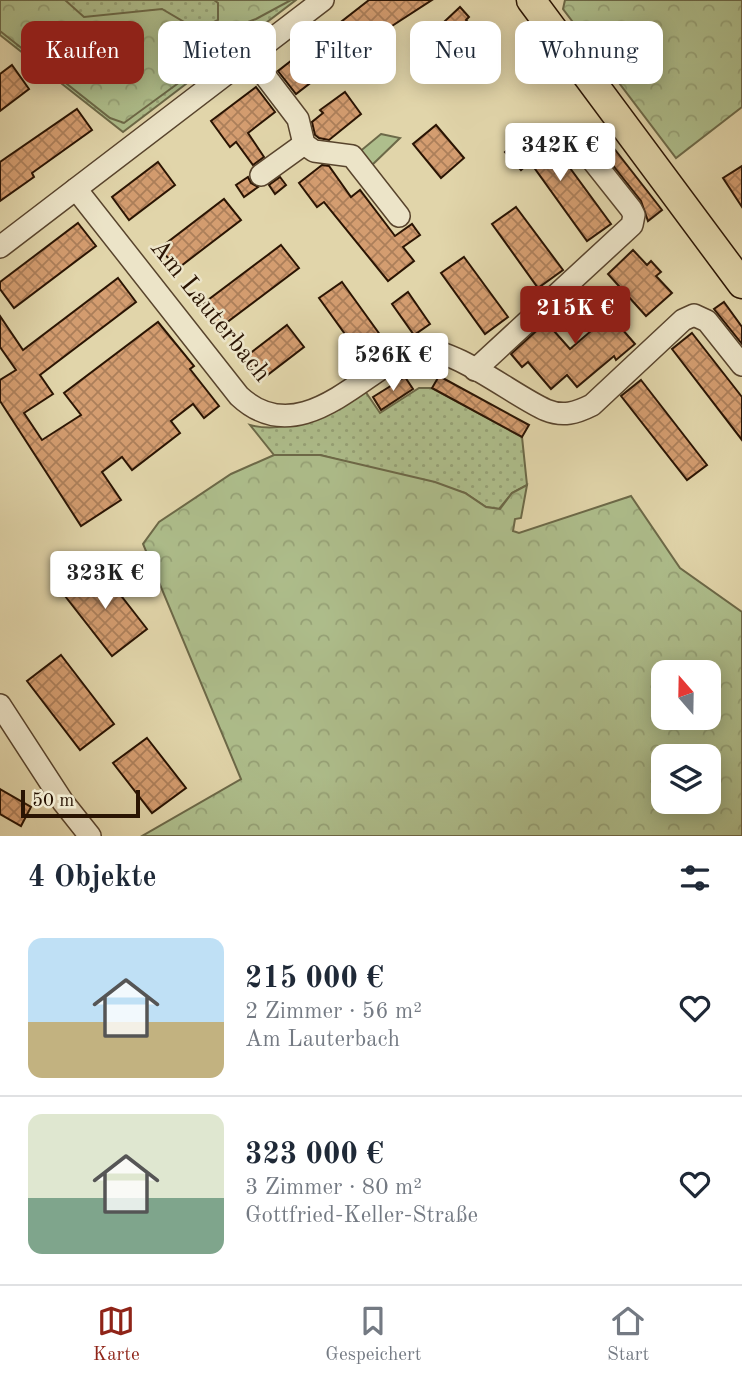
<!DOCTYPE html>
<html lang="de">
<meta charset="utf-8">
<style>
:root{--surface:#fff;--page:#f6f6f7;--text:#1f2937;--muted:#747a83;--line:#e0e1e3;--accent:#8f2418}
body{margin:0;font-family:"Old Standard TT",serif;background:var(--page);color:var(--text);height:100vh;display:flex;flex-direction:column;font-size:26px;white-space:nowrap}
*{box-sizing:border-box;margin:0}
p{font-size:23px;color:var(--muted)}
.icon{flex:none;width:38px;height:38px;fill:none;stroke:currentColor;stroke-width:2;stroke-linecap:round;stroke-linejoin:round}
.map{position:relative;height:836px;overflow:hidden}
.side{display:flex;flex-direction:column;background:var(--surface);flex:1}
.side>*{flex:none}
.top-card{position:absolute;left:21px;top:21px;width:700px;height:63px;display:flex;gap:14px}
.needle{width:46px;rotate:340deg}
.buttons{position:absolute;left:651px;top:660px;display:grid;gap:14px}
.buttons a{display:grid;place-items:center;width:70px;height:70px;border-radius:14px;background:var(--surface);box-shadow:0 4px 18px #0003;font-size:35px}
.scale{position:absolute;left:21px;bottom:18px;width:119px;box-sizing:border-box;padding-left:7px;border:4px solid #2a1403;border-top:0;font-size:19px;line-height:24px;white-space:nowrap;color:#2a1403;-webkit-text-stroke:5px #ece4c8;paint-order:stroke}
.price{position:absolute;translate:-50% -60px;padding:0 16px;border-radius:7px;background:#fff;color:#222;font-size:23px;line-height:46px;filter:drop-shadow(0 2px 4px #0008)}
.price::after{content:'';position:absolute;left:50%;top:42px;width:21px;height:16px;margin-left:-10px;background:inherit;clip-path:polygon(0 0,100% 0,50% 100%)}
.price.on{background:var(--accent);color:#fff}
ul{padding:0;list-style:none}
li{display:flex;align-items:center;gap:21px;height:175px;padding:0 28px}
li+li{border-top:2px solid var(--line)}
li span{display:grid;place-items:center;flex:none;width:196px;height:140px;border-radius:14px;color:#555}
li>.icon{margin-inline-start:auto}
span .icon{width:84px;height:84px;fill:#fffc;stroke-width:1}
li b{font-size:30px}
h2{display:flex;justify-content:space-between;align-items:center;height:84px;padding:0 28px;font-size:30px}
.pill{padding:0 24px;border-radius:14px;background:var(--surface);box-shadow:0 4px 18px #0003;font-size:24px;line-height:63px}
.pill.on{background:var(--accent);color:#fff}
.menu{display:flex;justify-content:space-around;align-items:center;height:98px;border-top:2px solid var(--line);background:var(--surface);font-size:19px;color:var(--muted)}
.menu a{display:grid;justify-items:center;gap:4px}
.menu .on{color:var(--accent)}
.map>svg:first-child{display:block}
.grass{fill:url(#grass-dots);stroke:#6c6948;stroke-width:2}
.forest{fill:url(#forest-crowns);stroke:#6c6948;stroke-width:2;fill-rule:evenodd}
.park{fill:#aebe8c;stroke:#6c6948;stroke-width:2}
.building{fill:url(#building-cross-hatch);stroke:#2a1403;stroke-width:2}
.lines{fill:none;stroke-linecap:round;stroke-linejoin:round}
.minor-casing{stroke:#58442d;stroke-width:24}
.major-casing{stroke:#2a1403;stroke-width:31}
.minor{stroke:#ece4c8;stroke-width:21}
.major{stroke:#e1d5aa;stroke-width:28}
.labels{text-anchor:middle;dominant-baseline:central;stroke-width:5;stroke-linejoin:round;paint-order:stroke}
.street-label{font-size:26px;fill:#2a1403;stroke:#ece4c8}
</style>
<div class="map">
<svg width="742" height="836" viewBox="0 0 742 836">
<defs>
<pattern id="grass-dots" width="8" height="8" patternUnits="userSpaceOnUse" patternTransform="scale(1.75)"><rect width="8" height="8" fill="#aebe8c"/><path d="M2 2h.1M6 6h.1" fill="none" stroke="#96a277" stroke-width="1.8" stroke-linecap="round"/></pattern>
<pattern id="forest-crowns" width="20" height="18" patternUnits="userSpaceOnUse" patternTransform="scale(1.75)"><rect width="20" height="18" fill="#aebe8c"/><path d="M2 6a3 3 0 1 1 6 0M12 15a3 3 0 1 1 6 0" fill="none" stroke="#96a277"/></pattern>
<pattern id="building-cross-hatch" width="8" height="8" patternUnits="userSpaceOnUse" patternTransform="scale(1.75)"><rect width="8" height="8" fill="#d49d70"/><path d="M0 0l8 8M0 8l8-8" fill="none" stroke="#ac7f5a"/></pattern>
</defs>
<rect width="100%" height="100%" fill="#e1d5aa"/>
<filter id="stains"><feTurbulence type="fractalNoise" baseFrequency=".00286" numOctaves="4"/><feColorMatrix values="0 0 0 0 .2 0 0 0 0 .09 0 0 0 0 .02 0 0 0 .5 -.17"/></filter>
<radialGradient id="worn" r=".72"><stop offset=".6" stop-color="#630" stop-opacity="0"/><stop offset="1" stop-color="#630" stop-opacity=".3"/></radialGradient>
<!-- grass -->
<g class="grass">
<polygon points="0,0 296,0 123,132 0,35"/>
<path d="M363 388 380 413 419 388H432L522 437 527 485 512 493 499 509 486 507 465 493 320 455H274L250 425C293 436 328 408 363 388Z"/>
</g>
<!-- forest -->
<g class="forest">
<polygon points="0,0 65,0 84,17 162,9 198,30 218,20 218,3 214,0 291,0 256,19 245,23 237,40 124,123 110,118 0,31"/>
<polygon points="565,0 742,0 742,107 676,158 563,9"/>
<path d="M274 455H320L435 482 465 493 486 507 500 509 512 493 527 485 521 518 515 519 513 531 519 533 631 496 680 568 742 612V836H142L241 779 143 544 159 522 231 474ZM709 672V718H663V672ZM709 756V802H663V756Z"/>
</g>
<!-- park -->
<polygon class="park" points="381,134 400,138 370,167 358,153"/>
<!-- building -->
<g class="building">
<polygon points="369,0 432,0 375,37 341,64 339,61 296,94 278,71"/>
<polygon points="460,7 469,17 466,20 489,45 472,61 448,36 454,30 445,21"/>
<polygon points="12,65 29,89 0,111 0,74"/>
<polygon points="256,87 275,112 248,133 264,157 253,165 236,142 230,147 211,121"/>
<polygon points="345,92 361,114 329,140 319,138 315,135 312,122 323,113 320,110"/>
<polygon points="77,109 92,130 32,173 34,177 0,201 0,162"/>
<polygon points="436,125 464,158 441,178 413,144"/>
<polygon points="533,127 565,164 567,164 611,224 587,241 530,162 521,170 505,152"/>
<polygon points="609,142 662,210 648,221 641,201 600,149"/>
<polygon points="158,162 175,185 129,220 112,197"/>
<polygon points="322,165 329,166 351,197 360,190 395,236 412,224 420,235 403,247 414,261 388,281 324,202 317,207 299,183"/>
<polygon points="742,166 742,207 723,178"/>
<polygon points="248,177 251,183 258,187 244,197 236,185"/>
<polygon points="280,177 286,185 275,194 269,185"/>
<polygon points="224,199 241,220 177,269 160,248"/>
<polygon points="516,207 563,270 538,288 492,224"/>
<polygon points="78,223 96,246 14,308 0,289 0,282"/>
<polygon points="281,245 299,268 218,329 200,306"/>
<polygon points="633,250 647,265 651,261 661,272 656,276 672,293 646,316 608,274"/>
<polygon points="464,257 508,317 485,334 441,273"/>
<polygon points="118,278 136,302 40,375 53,394 24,413 42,440 81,415 64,393 158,322 194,366 190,369 219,406 204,418 193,404 171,421 180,433 132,470 122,457 102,472 121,500 81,526 0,401 0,380 16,370 0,347 0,316 23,350"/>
<polygon points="342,282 386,343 363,359 319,298"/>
<polygon points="589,291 635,344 616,360 614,356 577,387 567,375 551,389 528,362 522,367 511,354 546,322 570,349 591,331 571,307"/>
<polygon points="408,292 430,324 414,335 392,304"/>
<polygon points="724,302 742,327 742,344 714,309"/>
<polygon points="287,325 304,347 261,380 244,358"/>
<polygon points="692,333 742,397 742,440 672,349"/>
<polygon points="439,376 529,425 522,437 432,388"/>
<polygon points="405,377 413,389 381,410 373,397"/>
<polygon points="641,380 707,465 687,480 621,396"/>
<polygon points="98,566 147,629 112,656 65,596 65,592"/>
<polygon points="61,655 114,724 80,750 27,681"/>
<polygon points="147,738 186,788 152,813 113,763"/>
<polygon points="0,789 31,807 21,826 0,814"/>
</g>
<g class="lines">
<!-- minor casing -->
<g class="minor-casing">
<g id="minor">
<polyline points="250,56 298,119 304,144 314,151 352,156 399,216"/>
<polyline points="261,175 304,144"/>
<path d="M76 189 239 396C288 442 339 397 382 368 394 360 406 351 421 350 454 347 514 396 546 410 563 417 576 413 592 405L683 320 694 315 707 321 742 365"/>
<polyline points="0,247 323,0"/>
<polyline points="475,370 632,225 634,215 631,209 585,151"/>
<polyline points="0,705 63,802 90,836"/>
</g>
</g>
<!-- major casing -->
<g class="major-casing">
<polyline id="major" points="531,0 742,284"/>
</g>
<!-- minor -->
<use href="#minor" class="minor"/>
<!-- major -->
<use href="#major" class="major"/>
</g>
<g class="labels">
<!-- street labels -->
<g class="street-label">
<text transform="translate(210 311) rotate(51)">Am Lauterbach</text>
</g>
</g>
<rect width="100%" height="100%" filter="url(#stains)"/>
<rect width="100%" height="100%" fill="url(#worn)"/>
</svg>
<div class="buttons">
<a><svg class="needle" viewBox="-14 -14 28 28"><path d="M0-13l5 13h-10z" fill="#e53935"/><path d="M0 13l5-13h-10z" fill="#747a83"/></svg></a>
<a><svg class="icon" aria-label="layers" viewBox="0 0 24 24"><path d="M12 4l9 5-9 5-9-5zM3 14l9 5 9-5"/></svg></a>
</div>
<div class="scale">50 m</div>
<b class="price" style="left:560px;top:183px">342K €</b>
<b class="price on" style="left:575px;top:346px">215K €</b>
<b class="price" style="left:393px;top:393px">526K €</b>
<b class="price" style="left:105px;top:611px">323K €</b>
<div class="top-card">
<a class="pill on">Kaufen</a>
<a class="pill">Mieten</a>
<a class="pill">Filter</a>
<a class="pill">Neu</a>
<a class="pill">Wohnung</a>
</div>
</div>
<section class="side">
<h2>4 Objekte<svg class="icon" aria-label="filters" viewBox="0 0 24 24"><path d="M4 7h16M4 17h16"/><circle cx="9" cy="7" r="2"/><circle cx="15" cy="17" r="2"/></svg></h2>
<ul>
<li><span style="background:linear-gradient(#bfe0f5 60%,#c2b280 0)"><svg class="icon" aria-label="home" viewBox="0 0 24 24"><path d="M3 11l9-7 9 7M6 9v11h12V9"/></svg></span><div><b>215 000 €</b><p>2 Zimmer · 56 m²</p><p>Am Lauterbach</p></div><svg class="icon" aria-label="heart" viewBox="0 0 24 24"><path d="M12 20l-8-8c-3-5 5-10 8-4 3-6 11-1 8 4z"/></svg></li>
<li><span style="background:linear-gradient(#dfe7d0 60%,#7fa58c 0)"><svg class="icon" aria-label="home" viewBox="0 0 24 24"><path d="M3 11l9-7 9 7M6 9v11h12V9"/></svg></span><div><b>323 000 €</b><p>3 Zimmer · 80 m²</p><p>Gottfried-Keller-Straße</p></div><svg class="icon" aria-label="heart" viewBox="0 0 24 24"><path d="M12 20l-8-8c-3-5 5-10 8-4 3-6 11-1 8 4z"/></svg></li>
</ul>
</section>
<nav class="menu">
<a class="on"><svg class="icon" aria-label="map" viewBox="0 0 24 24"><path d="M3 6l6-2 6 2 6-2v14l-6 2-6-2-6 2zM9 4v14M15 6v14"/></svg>Karte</a>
<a><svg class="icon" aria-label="saved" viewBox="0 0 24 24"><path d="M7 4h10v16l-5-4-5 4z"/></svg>Gespeichert</a>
<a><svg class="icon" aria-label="home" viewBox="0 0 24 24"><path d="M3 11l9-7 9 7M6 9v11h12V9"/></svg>Start</a>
</nav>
